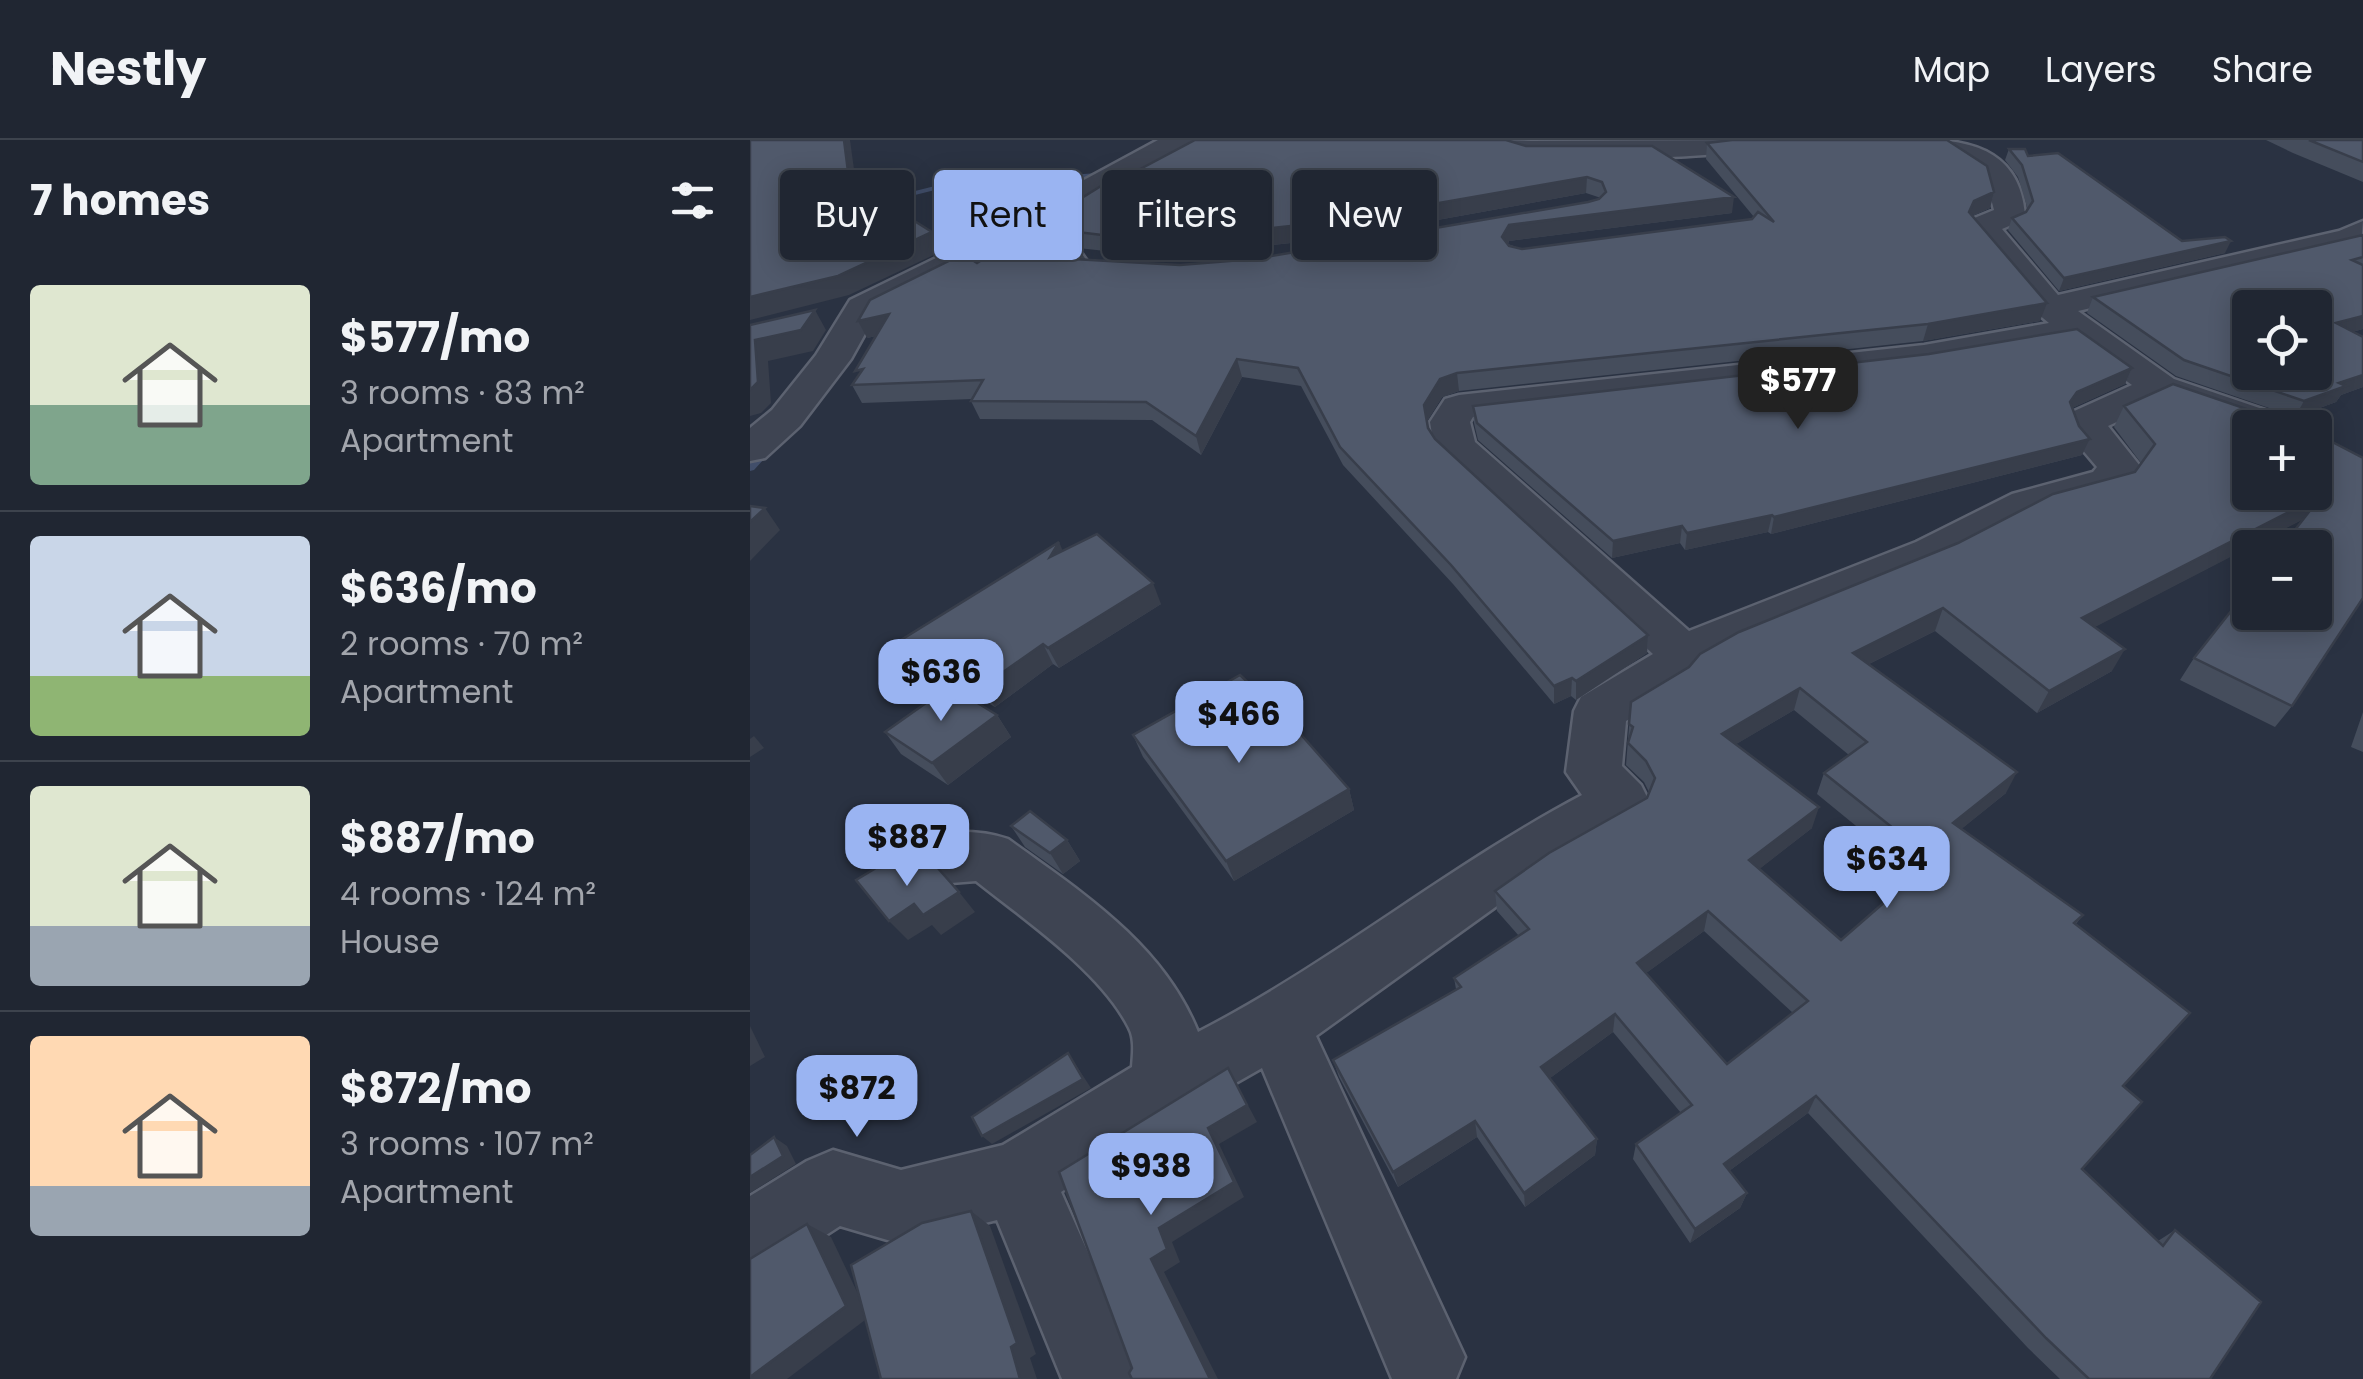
<!DOCTYPE html>
<meta charset="utf-8">
<style>
:root{--surface:#202632;--page:#2d323e;--text:#f1f3f6;--muted:#a2a5ac;--line:#3d434d;--accent:#9ab4f2}
body{margin:0;font-family:Poppins,sans-serif;background:var(--page);color:var(--text);height:100vh;display:flex;flex-direction:column;font-size:38px;white-space:nowrap}
*{box-sizing:border-box;margin:0}
p{font-size:32px;color:var(--muted)}
.icon{flex:none;width:55px;height:55px;fill:none;stroke:currentColor;stroke-width:2;stroke-linecap:round;stroke-linejoin:round}
.map{position:relative;flex:1;overflow:hidden}
.drawer{display:flex;flex-direction:column;background:var(--surface);width:750px}
.drawer>*{flex:none}
.top-card{position:absolute;left:30px;top:30px;width:950px;height:90px;display:flex;gap:20px}
.buttons{position:absolute;left:1482px;top:150px;display:grid;gap:20px}
.buttons a{display:grid;place-items:center;width:100px;height:100px;border-radius:10px;background:var(--surface);box-shadow:0 5px 25px #0003,0 0 0 2px var(--line);font-size:50px}
.price{position:absolute;translate:-50% -85px;padding:0 22px;border-radius:20px;background:var(--accent);color:#111;font-size:32px;line-height:65px;filter:drop-shadow(0 2px 5px #0008)}
.price::after{content:'';position:absolute;left:50%;top:60px;width:30px;height:22px;margin-left:-15px;background:inherit;clip-path:polygon(0 0,100% 0,50% 100%)}
.price.active{background:#222;color:#fff}
ul{padding:0;list-style:none}
li{display:flex;align-items:center;gap:30px;height:250px;padding:0 30px}
li+li{border-top:2px solid var(--line)}
li span{display:grid;place-items:center;flex:none;width:280px;height:200px;border-radius:10px;color:#555}
li>.icon{margin-inline-start:auto}
span .icon{width:120px;height:120px;fill:#fffc;stroke-width:1}
li b{font-size:42px}
h2{display:flex;justify-content:space-between;align-items:center;height:120px;padding:0 30px;font-size:42px}
.tag{padding:0 35px;border-radius:10px;background:var(--surface);box-shadow:0 5px 25px #0003,0 0 0 2px var(--line);font-size:35px;line-height:90px}
.tag.active{background:var(--accent);color:#111}
header{display:flex;align-items:center;gap:60px;box-sizing:border-box;height:140px;padding:0 50px;background:var(--surface);border-bottom:2px solid var(--line)}
header strong{font-size:48px}
nav{display:flex;gap:55px;margin-inline-start:auto;font-size:35px}
main{display:flex;flex:1;min-height:0}
.map>svg:first-child{display:block}
.lines{fill:none;stroke-linecap:round;stroke-linejoin:round}
.stream{fill:#414e6a;fill-rule:evenodd}
.minor-casing{stroke:#5c6270;stroke-width:5}
.minor{fill:#3e4452;fill-rule:evenodd}
.wall{fill:#454d5c;fill-rule:evenodd}
.shaded-wall{fill:#383e4b}
.building{fill:#50596b;stroke:#383e4b;stroke-width:2.5;fill-rule:evenodd}
</style>
<header>
<strong>Nestly</strong>
<nav><a>Map</a><a>Layers</a><a>Share</a></nav>
</header>
<main>
<section class="drawer">
<h2>7 homes<svg class="icon" aria-label="filters" viewBox="0 0 24 24"><path d="M4 7h16M4 17h16"/><circle cx="9" cy="7" r="2"/><circle cx="15" cy="17" r="2"/></svg></h2>
<ul>
<li><span style="background:linear-gradient(#dfe7d0 60%,#7fa58c 0)"><svg class="icon" aria-label="home" viewBox="0 0 24 24"><path d="M3 11l9-7 9 7M6 9v11h12V9"/></svg></span><div><b>$577/mo</b><p>3 rooms · 83 m²</p><p>Apartment</p></div></li>
<li><span style="background:linear-gradient(#c9d6e8 70%,#8fb573 0)"><svg class="icon" aria-label="home" viewBox="0 0 24 24"><path d="M3 11l9-7 9 7M6 9v11h12V9"/></svg></span><div><b>$636/mo</b><p>2 rooms · 70 m²</p><p>Apartment</p></div></li>
<li><span style="background:linear-gradient(#dfe7d0 70%,#9aa5b1 0)"><svg class="icon" aria-label="home" viewBox="0 0 24 24"><path d="M3 11l9-7 9 7M6 9v11h12V9"/></svg></span><div><b>$887/mo</b><p>4 rooms · 124 m²</p><p>House</p></div></li>
<li><span style="background:linear-gradient(#ffd9b3 75%,#9aa5b1 0)"><svg class="icon" aria-label="home" viewBox="0 0 24 24"><path d="M3 11l9-7 9 7M6 9v11h12V9"/></svg></span><div><b>$872/mo</b><p>3 rooms · 107 m²</p><p>Apartment</p></div></li>
</ul>
</section>
<div class="map">
<svg width="1613" height="1239" viewBox="0 0 1613 1239">
<rect width="100%" height="100%" fill="#2a3242"/>
<g class="lines">
<!-- stream -->
<g class="stream">
<polygon points="362,32 365,32 365,36 193,48 113,68 109,65 193,44"/>
<polygon points="306,83 309,84 309,88 265,115 258,113"/>
<polygon points="21,302 27,305 25,307 4,330 0,331 0,321 17,303"/>
</g>
<!-- minor casing -->
<g class="minor-casing">
<g id="minor">
<polygon points="408,0 443,0 439,6 266,102 332,114 337,121 332,128 320,131 238,117 126,174 101,219 50,286 15,318 0,321 0,288 22,270 66,215 100,160 223,100"/>
<path d="M744 0 781 1 1038 0C1024 18 810 22 777 18 765 17 751 10 744 0Z"/>
<path d="M1176 0C1228 0 1270 16 1275 74L1271 81 1252 89 1308 155 1589 91 1613 81 1611 105 1328 171 1424 239 1542 279 1548 288H1500V292L1412 261 1358 286 1390 326 1373 350 1292 372 1198 422 950 525 934 546 876 581 872 626 891 645 899 661 891 677 797 730 566 896 715 1217 706 1239H642L512 928 440 969 311 1052 394 1239H312L247 1080 151 1104 90 1086 27 1127 0 1138V1056L57 1021 83 1010 151 1030 253 1005 382 927C383 914 385 899 379 888 351 832 275 780 226 741L151 747 130 739 121 722 130 705C167 692 221 686 258 699 331 752 413 804 448 892 582 823 698 726 832 655L816 632 824 571 831 557 903 514 690 315 684 306 680 282 695 259 709 255 1174 205 1299 183 1288 174 1217 86 1222 79 1244 70 1236 39ZM1322 201 1382 245 1322 272 1316 281 1325 301 1347 327 1343 332 1262 354 1166 402 939 491 725 302 720 282 723 277 1174 227Z"/>
</g>
</g>
<!-- minor -->
<use href="#minor" class="minor"/>
</g>
<!-- wall -->
<g class="wall">
<polygon points="756,0 982,73 759,101 758,104 772,109 1002,79 1004,77 956,19 957,3 1244,52 1240,68 1222,76 1290,181 1173,201 709,251 692,257 677,281 678,288 685,299 898,495 897,513 826,560 821,556 804,564 703,444 593,325 551,246 492,237 451,315 402,280 230,279 221,261 223,259 112,263 102,245 108,237 126,196 117,198 227,123 305,118 430,125 504,119 838,62 851,58 836,53 588,98 439,114 374,113 291,104 285,87 379,35"/>
<polygon points="1516,0 1613,0 1613,42 1543,13"/>
<polygon points="1259,9 1278,16 1432,101 1475,113 1309,151 1258,90 1262,78 1276,72 1278,70 1268,37 1255,20"/>
<polygon points="1613,95 1613,189 1602,192 1613,197 1613,247 1591,255 1586,262 1545,277 1426,236 1337,173 1343,157"/>
<polygon points="1382,228 1375,244 1322,268 1329,286 1340,299 1332,315 1021,394 1018,392 935,410 930,403 862,418 728,300 724,283 723,266"/>
<path d="M1374 266 1565 352 1542 566 1525 587 1430 540 1444 518 1553 379 1344 487 1362 531 1287 573 1185 491 1119 524 1256 653 1211 689 1333 775 1326 784 1373 946 1332 1029 1408 1101 1425 1090 1460 1239H1310L1278 1208 1058 973 979 1031 997 1053 990 1068 940 1103 883 1019 886 1004 931 973 863 892 800 938 847 999 845 1015 775 1067 727 997 648 1047 589 937 583 920 706 849 704 838 769 796 747 771 745 751 897 658 899 652 894 642 876 625 881 562 1385 332 1391 323 1364 287ZM1044 570 1099 615 1074 633 1067 654 1166 735 1091 800 1009 729 1062 688 986 604ZM954 791 1043 873 977 924 896 833Z"/>
<polygon points="313,411 411,464 309,528 303,524 245,567 164,521 151,500"/>
<polygon points="1613,572 1613,612 1601,607"/>
<polygon points="247,575 261,597 198,645 151,614 135,592"/>
<polygon points="383,595 599,649 604,670 484,741 393,617"/>
<polygon points="261,686 317,700 330,721 313,734 275,707"/>
</g>
<!-- shaded-wall -->
<g class="shaded-wall">
<polygon points="94,0 100,0 110,73 101,55"/>
<polygon points="837,37 836,53 588,98 439,114 434,98"/>
<polygon points="1244,52 1240,68 1219,77 1219,72 1224,61"/>
<polygon points="984,57 982,73 759,101 753,114 752,97 759,85"/>
<polygon points="182,92 190,112 99,155 0,180 0,157"/>
<polygon points="1481,101 1475,113 1309,151 1314,138"/>
<polygon points="1297,163 1290,181 1173,201 1178,184"/>
<polygon points="65,170 76,190 63,211 18,221 21,263 11,273 0,276 0,250 5,200"/>
<polygon points="139,174 147,191 117,198 108,181"/>
<polygon points="1613,176 1613,189 1576,199 1586,183"/>
<polygon points="487,219 492,237 451,315 446,296"/>
<polygon points="1382,228 1375,244 1320,269 1320,262 1327,252"/>
<polygon points="707,233 709,251 692,257 676,283 674,265 690,239"/>
<polygon points="1613,235 1613,247 1591,255 1586,262 1545,277 1554,261 1589,243"/>
<polygon points="1340,299 1332,315 1021,394 1024,377"/>
<polygon points="1572,355 1558,377 1320,500 1332,478"/>
<polygon points="15,368 30,390 0,421 0,382"/>
<polygon points="1022,375 1018,392 935,410 937,393"/>
<polygon points="932,386 930,403 862,418 863,401"/>
<polygon points="309,402 318,423 300,417"/>
<polygon points="403,443 411,464 309,528 298,508"/>
<polygon points="1193,468 1185,491 1097,535 1103,513"/>
<polygon points="898,495 897,513 826,560 826,541"/>
<polygon points="293,504 303,524 245,567 232,547"/>
<polygon points="1375,509 1362,531 1287,573 1299,551"/>
<polygon points="822,538 821,556 804,564 804,546"/>
<polygon points="1050,548 1044,570 968,615 972,594"/>
<polygon points="247,575 261,597 198,645 182,623"/>
<polygon points="4,596 14,608 0,617 0,599"/>
<polygon points="1267,632 1256,653 1193,704 1203,683"/>
<polygon points="599,649 604,670 484,741 476,721"/>
<polygon points="1069,667 1062,688 994,741 999,720"/>
<polygon points="317,700 330,721 313,734 300,713"/>
<polygon points="209,752 225,772 191,795 182,785 158,800 139,781 164,764"/>
<polygon points="958,771 954,791 884,842 887,823"/>
<polygon points="865,874 863,892 792,944 791,927"/>
<polygon points="0,886 15,917 0,926"/>
<polygon points="318,913 341,948 242,1004 232,996"/>
<polygon points="478,928 507,982 469,1004 494,1057 422,1102 430,1122 414,1132 468,1239 460,1239 401,1119 409,1088 458,988"/>
<polygon points="1066,956 1058,973 968,1039 974,1024"/>
<polygon points="725,981 727,997 648,1047 643,1032"/>
<polygon points="24,997 37,1006 46,1024 0,1053 0,1037"/>
<polygon points="847,999 845,1015 775,1067 774,1053"/>
<polygon points="997,1053 990,1068 940,1103 945,1089"/>
<polygon points="221,1071 240,1086 286,1214 280,1218 287,1239 270,1239"/>
<polygon points="57,1084 81,1097 119,1177 37,1239 0,1239"/>
</g>
<!-- building -->
<g class="building">
<polygon points="0,0 94,0 101,55 115,50 182,92 88,136 0,157"/>
<polygon points="445,0 756,0 776,6 902,6 984,57 759,85 752,97 759,106 772,109 1002,79 1008,72 1024,82 957,3 982,0 1197,0 1237,26 1244,52 1224,61 1219,72 1297,163 1178,184 707,233 690,239 674,265 678,288 685,299 898,495 826,541 822,538 804,546 701,425 590,307 548,228 487,219 446,296 396,262 221,261 233,240 102,245 113,229 105,231 139,174 108,181 120,160 213,114 227,123 250,108 305,118 430,125 504,119 838,62 849,59 856,52 852,42 837,37 586,81 434,98 369,97 285,87 372,33 379,35"/>
<polygon points="1559,0 1613,0 1613,22"/>
<polygon points="1259,9 1275,9 1278,16 1308,13 1432,101 1475,97 1481,101 1314,138 1262,78 1276,72 1283,61 1272,25"/>
<path d="M1613 95V117L1602 120 1613 125V176L1586 183 1613 197V235L1589 243 1596 246 1554 261 1434 220 1343 157ZM1500 168H1565V232H1500Z"/>
<polygon points="65,170 51,190 5,200 8,242 0,250 0,185"/>
<polygon points="1327,189 1382,228 1327,252 1320,262 1329,286 1340,299 1024,377 1022,375 937,393 932,386 863,401 727,283 723,266 1179,214"/>
<path d="M1423 244 1511 274 1520 270 1554 288H1500V352H1565V293L1613 318V458L1542 566 1444 518 1500 447V472H1565V408H1531L1572 355 1332 478 1375 509 1299 551 1193 468 1103 513 1267 632 1203 683 1333 775 1324 783 1440 873 1373 946 1392 962 1332 1029 1413 1106 1425 1090 1511 1162 1460 1239H1339L1296 1198 1066 956 974 1024 997 1053 945 1089 886 1004 942 965 865 874 791 927 847 999 774 1053 725 981 643 1032 583 920 711 847 704 838 779 789 745 751 799 713 897 658 905 638 896 621 878 603 883 587 879 584 881 562 939 527 950 514 989 492 1208 403 1303 354 1385 332 1405 304 1374 266ZM1050 548 1117 602 1074 633 1183 720 1091 800 999 720 1069 667 972 594ZM958 771 1058 861 977 924 887 823Z"/>
<polygon points="0,366 15,368 0,382"/>
<polygon points="347,394 403,443 298,508 293,504 232,547 151,500 309,402 300,417"/>
<polygon points="490,535 539,581 599,649 476,721 383,595"/>
<polygon points="200,546 247,575 182,623 135,592"/>
<polygon points="280,671 317,700 300,713 261,686"/>
<polygon points="186,726 209,752 173,775 164,764 139,781 106,740 126,728"/>
<polygon points="318,913 333,939 232,996 222,977"/>
<polygon points="478,928 497,965 458,988 484,1042 409,1088 417,1109 401,1119 460,1239 382,1239 379,1233 382,1228 309,1032"/>
<polygon points="24,997 33,1016 0,1037 0,1015"/>
<polygon points="221,1071 267,1203 261,1207 270,1239 131,1239 101,1125 172,1083"/>
<polygon points="57,1084 96,1166 0,1237 0,1119"/>
</g>
</svg>
<div class="buttons">
<a><svg class="icon" aria-label="locate" viewBox="0 0 24 24"><circle cx="12" cy="12" r="6"/><path d="M12 2v4M12 18v4M2 12h4M18 12h4"/></svg></a>
<a>+</a>
<a>−</a>
</div>
<b class="price active" style="left:1048px;top:292px">$577</b>
<b class="price" style="left:191px;top:584px">$636</b>
<b class="price" style="left:489px;top:626px">$466</b>
<b class="price" style="left:157px;top:749px">$887</b>
<b class="price" style="left:1137px;top:771px">$634</b>
<b class="price" style="left:107px;top:1000px">$872</b>
<b class="price" style="left:401px;top:1078px">$938</b>
<div class="top-card">
<a class="tag">Buy</a>
<a class="tag active">Rent</a>
<a class="tag">Filters</a>
<a class="tag">New</a>
</div>
</div>
</main>
